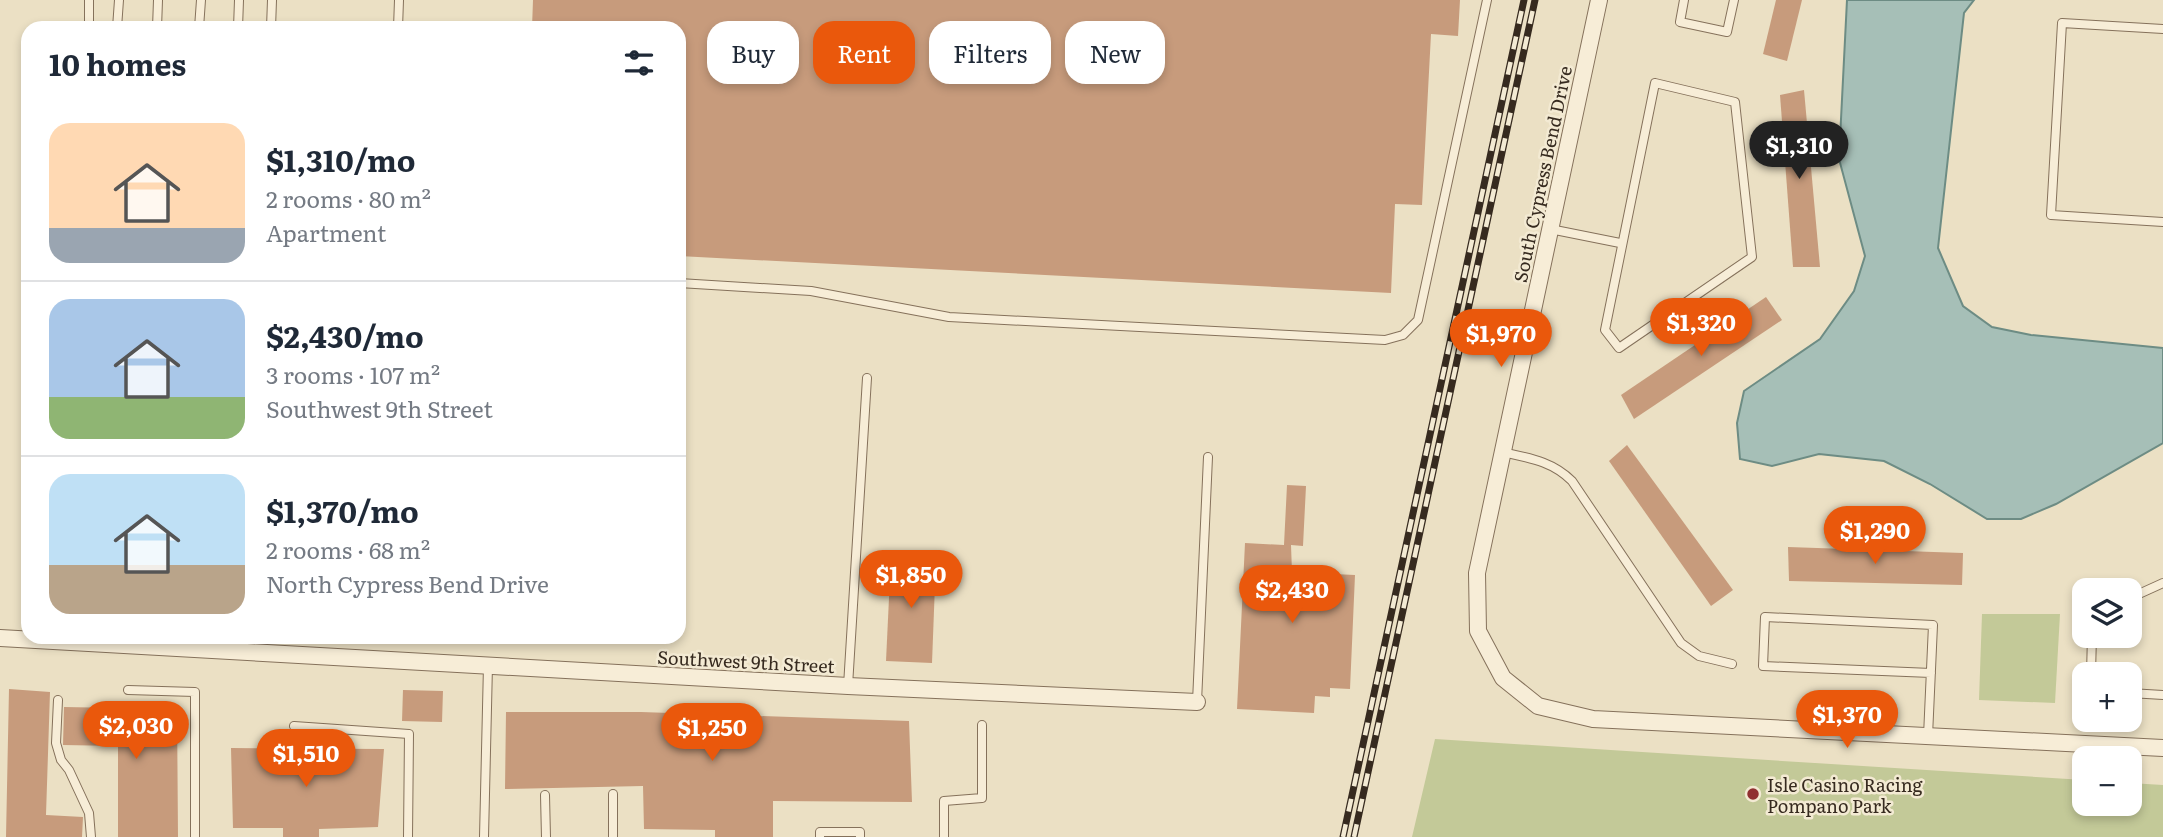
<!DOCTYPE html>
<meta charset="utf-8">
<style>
:root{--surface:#fff;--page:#f6f6f7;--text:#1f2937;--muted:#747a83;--line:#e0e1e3;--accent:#ea580c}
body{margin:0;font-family:Literata,serif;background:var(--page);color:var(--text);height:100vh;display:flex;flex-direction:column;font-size:26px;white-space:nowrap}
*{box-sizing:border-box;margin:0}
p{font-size:23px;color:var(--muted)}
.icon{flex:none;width:38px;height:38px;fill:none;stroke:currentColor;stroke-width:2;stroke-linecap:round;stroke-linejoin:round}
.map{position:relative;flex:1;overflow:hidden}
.sheet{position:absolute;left:21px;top:21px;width:665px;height:623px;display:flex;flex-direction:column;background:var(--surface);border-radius:21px;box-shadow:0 4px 10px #0003}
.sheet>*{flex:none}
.banner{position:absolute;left:707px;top:21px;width:665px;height:63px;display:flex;gap:14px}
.controls{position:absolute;left:2072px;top:578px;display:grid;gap:14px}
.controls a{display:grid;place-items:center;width:70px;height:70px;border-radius:14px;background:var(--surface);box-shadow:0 4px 10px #0003;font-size:35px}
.price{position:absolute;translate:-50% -60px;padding:0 16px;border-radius:24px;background:var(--accent);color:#fff;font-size:23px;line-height:46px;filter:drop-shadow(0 2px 4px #0008)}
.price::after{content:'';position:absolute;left:50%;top:42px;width:21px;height:16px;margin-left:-10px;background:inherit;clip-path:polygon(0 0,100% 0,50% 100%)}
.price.active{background:#222;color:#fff}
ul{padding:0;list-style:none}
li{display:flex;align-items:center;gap:21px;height:175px;padding:0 28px}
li+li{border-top:2px solid var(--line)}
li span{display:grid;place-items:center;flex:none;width:196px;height:140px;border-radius:21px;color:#555}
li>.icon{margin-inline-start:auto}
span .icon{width:84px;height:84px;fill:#fffc;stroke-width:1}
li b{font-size:30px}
h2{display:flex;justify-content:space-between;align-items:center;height:84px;padding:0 28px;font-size:30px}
.chip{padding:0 24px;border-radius:21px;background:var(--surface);box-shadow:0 4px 10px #0003;font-size:24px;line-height:63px}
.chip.active{background:var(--accent);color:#fff}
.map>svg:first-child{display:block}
.green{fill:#c3c998}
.water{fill:#a6bfb7;stroke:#6d8c84;stroke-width:2}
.building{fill:#c79b7c}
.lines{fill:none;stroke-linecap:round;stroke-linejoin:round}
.service-casing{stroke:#85715b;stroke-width:10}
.minor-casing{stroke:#85715b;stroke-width:18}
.service{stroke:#f7edd7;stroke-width:8}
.minor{stroke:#f7edd7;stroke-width:16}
.rail-casing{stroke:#362a1f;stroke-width:7}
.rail{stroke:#f3ead3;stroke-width:4.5;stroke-dasharray:13;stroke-linecap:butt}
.poi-dot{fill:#902f30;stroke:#f3ead3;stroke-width:2.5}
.labels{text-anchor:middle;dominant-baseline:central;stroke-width:5;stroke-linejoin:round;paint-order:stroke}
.street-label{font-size:18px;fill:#362a1f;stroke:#f3ead3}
.poi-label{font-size:18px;fill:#362a1f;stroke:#f3ead3;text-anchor:start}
</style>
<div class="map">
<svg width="2163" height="837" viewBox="0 0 2163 837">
<rect width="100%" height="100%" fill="#ebe0c4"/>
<!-- green -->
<g class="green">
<polygon points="1982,614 2060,614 2055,703 1979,700"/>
<polygon points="1435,739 2084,780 2084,803 2130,803 2130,783 2163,785 2163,837 1412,837"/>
</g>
<!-- water -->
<polygon class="water" points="1847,0 1974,0 1964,13 1938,248 1963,306 1992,327 2031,335 2163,348 2163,443 2056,504 2021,519 1987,519 1930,484 1884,461 1819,454 1772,466 1740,459 1737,423 1744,391 1820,339 1854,291 1865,256 1839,159"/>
<!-- building -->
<g class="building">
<polygon points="533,0 1460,0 1458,36 1431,34 1422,205 1395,204 1391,293 679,256 679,28 532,28"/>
<polygon points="1776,0 1802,0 1787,61 1763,54"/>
<polygon points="1804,90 1820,267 1793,267 1780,95"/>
<polygon points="1766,297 1782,320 1634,419 1621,395"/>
<polygon points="1627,445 1733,590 1711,606 1609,461"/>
<polygon points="1287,485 1306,486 1303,546 1291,545 1292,572 1355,575 1350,689 1330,688 1330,697 1315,696 1314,713 1237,709 1245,543 1284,545"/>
<polygon points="1788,547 1963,553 1962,585 1789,581"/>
<polygon points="891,556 936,558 932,663 886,661"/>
<polygon points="9,689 50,692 46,815 83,817 82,837 6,837"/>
<polygon points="403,690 443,691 442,722 402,721"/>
<polygon points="118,701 177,704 178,837 118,837 118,746 63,745 64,707 118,708"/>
<polygon points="506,712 641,712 909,721 912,802 773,801 773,837 715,837 715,830 644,829 643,786 505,789"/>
<polygon points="231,748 384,749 378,827 319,829 319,837 283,837 283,828 233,828"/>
</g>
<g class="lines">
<!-- service casing -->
<g class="service-casing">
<g id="service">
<polyline points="89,0 89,28"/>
<polyline points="1684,0 1680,22 1727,32 1734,0"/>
<polyline points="117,28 119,0"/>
<polyline points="157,28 158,0"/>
<polyline points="199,28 201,0"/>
<polyline points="238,28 239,0"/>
<polyline points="271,28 272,0"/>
<polyline points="398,28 399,0"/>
<polyline points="2163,29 2062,23 2051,215 2163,222"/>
<polygon points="1655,83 1735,102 1752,257 1619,348 1605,330"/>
<polyline points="1550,229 1620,243"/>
<polyline points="679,283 811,291 949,317 1385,340 1403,335 1418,320 1487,0"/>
<path d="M1502 452C1529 458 1552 461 1572 481L1681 643 1699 656 1732 664"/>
<polyline points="2130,598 2163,583"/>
<polyline points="2091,674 2092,635"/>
<polyline points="848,686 867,378"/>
<polyline points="128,690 195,692 195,837"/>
<polyline points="2130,693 2163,695"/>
<polyline points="58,700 56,743 61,760 69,770 89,813 91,837"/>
<polyline points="1197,702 1208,457"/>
<polyline points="294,726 409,734 408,837"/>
<polyline points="1928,736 1933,625 1765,617 1763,666 1931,673"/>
<polyline points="545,795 546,837"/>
<polyline points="484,837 488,665"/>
<polyline points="613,837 613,794"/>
<polyline points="820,837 820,832 860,832 860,837"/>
<polyline points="944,837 944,801 982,798 982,725"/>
</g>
</g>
<!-- minor casing -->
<g class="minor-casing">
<g id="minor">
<polyline points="1599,0 1477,573 1478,631 1503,678 1538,706 1593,719 2163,748"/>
<polyline points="0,638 848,686 1197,702"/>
</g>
</g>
<!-- service -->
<use href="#service" class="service"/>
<!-- minor -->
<use href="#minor" class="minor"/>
<!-- rail casing -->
<g class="rail-casing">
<g id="rail">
<polyline points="1343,837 1524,0"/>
<polyline points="1354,837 1535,0"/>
</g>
</g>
<!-- rail -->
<use href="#rail" class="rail"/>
</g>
<!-- markers -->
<circle class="poi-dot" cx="1753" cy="794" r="7"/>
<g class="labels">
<!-- street labels -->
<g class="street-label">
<text transform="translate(1542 174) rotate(-78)">South Cypress Bend Drive</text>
<text transform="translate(746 661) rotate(3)">Southwest 9th Street</text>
</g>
<!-- poi labels -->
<g class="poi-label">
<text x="1767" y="784">Isle Casino Racing<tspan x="1767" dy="21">Pompano Park</tspan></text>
</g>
</g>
</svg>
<div class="controls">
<a><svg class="icon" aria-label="layers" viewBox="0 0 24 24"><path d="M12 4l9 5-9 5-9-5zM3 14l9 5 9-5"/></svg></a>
<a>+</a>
<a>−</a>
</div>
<b class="price active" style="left:1799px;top:181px">$1,310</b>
<b class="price" style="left:1701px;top:358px">$1,320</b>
<b class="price" style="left:1501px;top:369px">$1,970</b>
<b class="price" style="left:1875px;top:566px">$1,290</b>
<b class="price" style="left:911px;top:610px">$1,850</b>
<b class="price" style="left:1292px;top:625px">$2,430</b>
<b class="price" style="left:1847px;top:750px">$1,370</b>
<b class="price" style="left:136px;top:761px">$2,030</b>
<b class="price" style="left:712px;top:763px">$1,250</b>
<b class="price" style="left:306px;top:789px">$1,510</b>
<div class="banner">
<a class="chip">Buy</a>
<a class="chip active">Rent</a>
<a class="chip">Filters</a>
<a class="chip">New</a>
</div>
<section class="sheet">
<h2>10 homes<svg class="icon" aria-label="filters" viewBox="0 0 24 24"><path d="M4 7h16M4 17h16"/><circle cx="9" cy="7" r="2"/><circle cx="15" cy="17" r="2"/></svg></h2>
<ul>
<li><span style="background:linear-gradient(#ffd9b3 75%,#9aa5b1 0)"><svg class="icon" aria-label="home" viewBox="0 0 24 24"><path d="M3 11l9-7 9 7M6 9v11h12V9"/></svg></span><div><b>$1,310/mo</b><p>2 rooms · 80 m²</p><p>Apartment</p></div></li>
<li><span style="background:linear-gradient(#a9c7e8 70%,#8fb573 0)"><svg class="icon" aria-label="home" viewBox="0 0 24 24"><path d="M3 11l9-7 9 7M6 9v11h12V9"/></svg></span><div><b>$2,430/mo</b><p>3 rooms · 107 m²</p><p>Southwest 9th Street</p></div></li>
<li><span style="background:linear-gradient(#bfe0f5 65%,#b9a48a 0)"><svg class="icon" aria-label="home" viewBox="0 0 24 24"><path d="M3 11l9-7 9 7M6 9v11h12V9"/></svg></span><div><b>$1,370/mo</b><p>2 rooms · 68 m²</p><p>North Cypress Bend Drive</p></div></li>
</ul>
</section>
</div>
